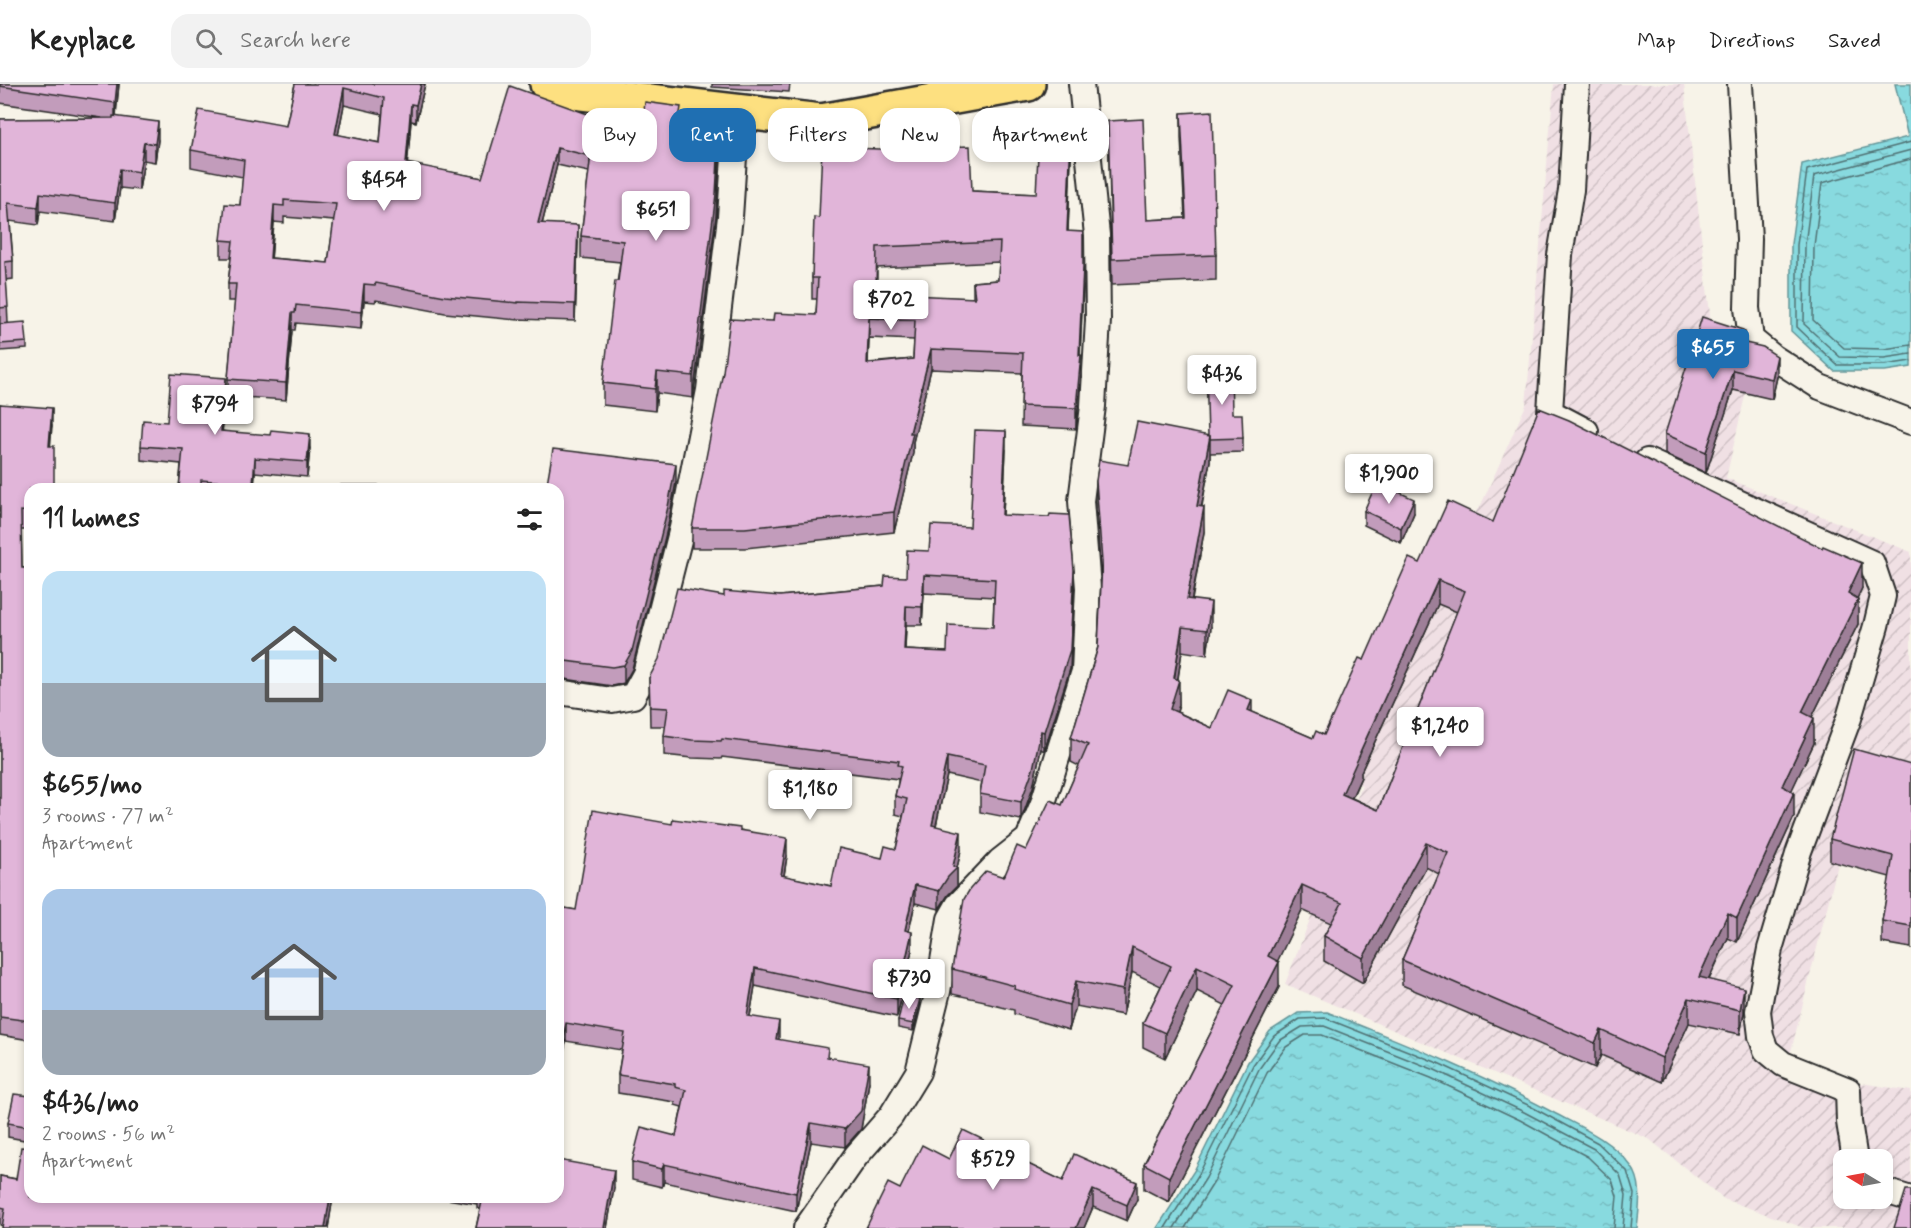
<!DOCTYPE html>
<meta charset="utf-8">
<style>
:root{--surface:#fff;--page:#f2f2f2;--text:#222;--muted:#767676;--line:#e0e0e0;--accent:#1f6fb2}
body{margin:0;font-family:Mynerve,sans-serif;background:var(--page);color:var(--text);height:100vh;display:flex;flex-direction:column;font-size:22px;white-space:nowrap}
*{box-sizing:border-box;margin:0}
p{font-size:20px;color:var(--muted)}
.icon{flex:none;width:33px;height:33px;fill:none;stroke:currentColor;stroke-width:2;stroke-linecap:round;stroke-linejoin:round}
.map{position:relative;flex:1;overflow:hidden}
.sheet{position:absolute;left:24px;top:399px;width:540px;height:720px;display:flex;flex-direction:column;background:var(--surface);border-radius:18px;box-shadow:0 3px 9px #0003}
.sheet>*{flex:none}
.hud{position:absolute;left:582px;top:24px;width:570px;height:54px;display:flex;gap:12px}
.needle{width:39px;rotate:280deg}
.tools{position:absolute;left:1833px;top:1065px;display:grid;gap:12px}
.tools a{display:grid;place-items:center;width:60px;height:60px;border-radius:12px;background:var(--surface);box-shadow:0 3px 9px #0003;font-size:30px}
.price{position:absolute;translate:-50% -51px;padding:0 14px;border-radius:6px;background:#fff;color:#222;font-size:20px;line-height:39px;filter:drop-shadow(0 2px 3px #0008)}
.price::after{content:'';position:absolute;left:50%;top:36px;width:18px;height:14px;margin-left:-9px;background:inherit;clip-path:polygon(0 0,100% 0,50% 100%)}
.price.current{background:var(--accent);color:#fff}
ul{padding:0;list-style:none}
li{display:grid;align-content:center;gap:12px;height:318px;padding:0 18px}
li span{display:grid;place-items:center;height:186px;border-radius:18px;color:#555}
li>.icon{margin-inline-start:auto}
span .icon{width:108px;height:108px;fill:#fffc;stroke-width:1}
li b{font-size:26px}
h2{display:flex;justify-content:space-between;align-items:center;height:72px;padding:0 18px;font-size:26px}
.pill{padding:0 21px;border-radius:18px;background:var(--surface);box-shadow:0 3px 9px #0003;font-size:21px;line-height:54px}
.pill.current{background:var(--accent);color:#fff}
header{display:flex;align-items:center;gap:36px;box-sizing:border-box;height:84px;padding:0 30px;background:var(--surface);border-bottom:2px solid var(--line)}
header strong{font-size:28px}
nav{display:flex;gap:33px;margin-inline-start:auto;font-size:21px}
.search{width:420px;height:54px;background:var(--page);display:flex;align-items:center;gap:15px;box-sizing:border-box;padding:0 21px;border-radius:18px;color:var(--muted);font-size:22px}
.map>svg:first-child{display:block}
.industrial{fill:url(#industrial-furrows);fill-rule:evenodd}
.water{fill:url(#water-ripples);stroke:#639497;stroke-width:1.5}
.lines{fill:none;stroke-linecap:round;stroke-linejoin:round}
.shore{stroke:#507173;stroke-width:1.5}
.minor-casing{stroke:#2b2b2b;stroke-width:28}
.highway-casing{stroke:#2b2b2b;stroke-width:38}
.minor{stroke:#f7f3e8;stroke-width:24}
.highway{stroke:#fde080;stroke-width:33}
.wall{fill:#c29cbb;stroke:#2b2b2b;stroke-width:1.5;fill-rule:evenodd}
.shaded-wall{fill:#9e7f98;stroke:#2b2b2b;stroke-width:1.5}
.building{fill:#e1b5d9;stroke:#2b2b2b;stroke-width:1.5;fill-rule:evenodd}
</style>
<header>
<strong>Keyplace</strong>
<div class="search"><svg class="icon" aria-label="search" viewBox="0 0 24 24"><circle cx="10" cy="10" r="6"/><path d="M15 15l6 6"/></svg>Search here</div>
<nav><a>Map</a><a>Directions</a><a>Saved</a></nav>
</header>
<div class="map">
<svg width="1911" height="1144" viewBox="0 0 1911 1144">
<defs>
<pattern id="industrial-furrows" width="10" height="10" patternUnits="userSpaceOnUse" patternTransform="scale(1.5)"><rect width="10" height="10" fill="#f0e0e4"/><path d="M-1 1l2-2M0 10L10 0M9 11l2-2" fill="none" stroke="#cec0c4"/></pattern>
<pattern id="water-ripples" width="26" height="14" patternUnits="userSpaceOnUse" patternTransform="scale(1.5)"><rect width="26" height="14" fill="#88dadf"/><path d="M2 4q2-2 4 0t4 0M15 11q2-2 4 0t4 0" fill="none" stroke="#76bbc0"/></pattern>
</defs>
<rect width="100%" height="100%" fill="#f7f3e8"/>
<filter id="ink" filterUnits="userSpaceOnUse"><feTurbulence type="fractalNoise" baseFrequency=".0167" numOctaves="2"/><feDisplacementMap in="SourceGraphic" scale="12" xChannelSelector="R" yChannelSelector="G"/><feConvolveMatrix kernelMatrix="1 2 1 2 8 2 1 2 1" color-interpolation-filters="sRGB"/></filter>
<g filter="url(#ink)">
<!-- industrial -->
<path class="industrial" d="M1554 0H1684L1713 257 1754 273 1726 394 1911 468V789L1841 768 1786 987 1911 1007V1144H1804L1724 1115 1649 1055 1285 900 1362 701 1299 688 1383 546 1481 421 1526 321ZM1844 1076H1882V1114H1844Z"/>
<!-- water -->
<g class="water">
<polygon points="1895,0 1911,0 1911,283 1885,287 1834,287 1791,247 1791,160 1802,80 1908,53"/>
<path d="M1327 928C1404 959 1482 990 1556 1030 1583 1044 1612 1057 1631 1082 1644 1099 1639 1124 1637 1144H1157L1194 1087 1248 978 1270 947 1298 929Z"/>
</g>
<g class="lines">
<!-- shore -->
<g class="shore">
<polyline points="1911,58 1807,86 1797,161 1797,243 1837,281 1885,281 1911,277"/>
<polyline points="1911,66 1814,92 1805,161 1804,240 1840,273 1884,274 1911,270"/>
<polyline points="1911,75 1822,99 1814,162 1813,236 1844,264 1884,265 1911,261"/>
<polyline points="1165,1144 1199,1090 1253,981 1274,952 1300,935 1325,934 1438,979 1528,1021 1598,1059 1627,1087 1634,1110 1631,1144"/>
<polyline points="1174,1144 1206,1094 1259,985 1279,957 1302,943 1324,942 1435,986 1524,1028 1594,1065 1620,1091 1626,1111 1623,1144"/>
<polyline points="1185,1144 1214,1098 1267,989 1286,963 1305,951 1322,951 1431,994 1520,1036 1588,1073 1612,1096 1617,1112 1614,1144"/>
</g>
<!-- minor casing -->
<g class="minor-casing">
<g id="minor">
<polyline points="1577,0 1571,106 1560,171 1550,328 1586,347"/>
<polyline points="1740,0 1749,155 1747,224 1751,255 1773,273 1820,303 1911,338"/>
<polyline points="1647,377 1872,479 1883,512 1876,542 1849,634 1799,767 1770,865 1758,927 1761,952 1766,966 1783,980 1848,1006 1849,1038 1855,1076"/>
<polyline points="558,608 612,616 633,612 645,590 682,444 709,306 730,133 737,28"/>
<polyline points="1882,1106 1911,1115"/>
<polyline points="806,1144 856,1072 891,1032 918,988 938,907 950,835 958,821 1000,777 1028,755 1043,719 1084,587 1088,504 1081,417 1093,322 1098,236 1097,151 1081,0"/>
</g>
</g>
<!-- highway casing -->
<g class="highway-casing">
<polyline id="highway" points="547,0 573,8 821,37 1028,0"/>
</g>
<!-- minor -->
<use href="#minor" class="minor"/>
<!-- highway -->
<use href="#highway" class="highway"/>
</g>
<!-- wall -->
<g class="wall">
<polygon points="0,0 119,0 116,32 158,56 155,78 144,76 139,106 120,104 115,137 40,127 38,141 10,137 13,177 13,195 6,196 8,239 27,258 27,265 0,267 0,35 102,34 0,19"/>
<path d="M295 0H425L416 38 411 37 407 80 482 94 596 50 594 62 634 67 641 53 681 35 720 62 716 132 693 314 657 309 655 327 603 321V299L620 178 581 174V152L589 88 557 81 542 140 578 158 575 237 518 235V236L445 229 376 216 375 218 364 217 361 245 296 239 295 246H292L286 316 228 312V295L235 217H228V200L231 174H221V156L240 121 243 93 191 83V66L286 42ZM344 21 382 30 380 59 338 51ZM284 133 334 137 328 179 271 174 274 138 284 139Z"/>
<polygon points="712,0 790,0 789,8 712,3"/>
<polygon points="1181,29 1216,171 1216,196 1112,201 1108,37 1147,136 1185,134 1181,54"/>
<path d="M1071 74 1068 147 1083 203 1080 271 1081 291 1076 345 1021 342 1022 289 931 285 913 358V369L894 448 745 464H692V444L773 237 816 231 817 215H812V194L819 134 972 107 1036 110ZM999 178 998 196 973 198V214L912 212 877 202V184ZM869 254 914 256 913 275 868 279Z"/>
<polygon points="1745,259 1777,293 1772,315 1733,306 1706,389 1665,370 1665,350"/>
<polygon points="226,309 222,347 310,364 307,393 255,388 254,405 179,405 181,380 141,376 141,362 167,338"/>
<polygon points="0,320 52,342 30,405 30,446 21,446 22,484 30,484 30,956 0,951"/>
<path d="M1232 330 1243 354V368L1210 369V377L1202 422 1204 448 1192 516 1211 543 1207 571 1182 567 1178 595 1179 621 1177 628 1212 644 1252 628 1313 654 1324 651 1364 576 1420 479 1493 438 1862 504 1857 514 1858 540 1812 633 1814 659 1791 707 1794 733 1737 858 1728 854 1709 896 1744 929 1740 950 1689 939 1662 998 1601 971 1595 984 1402 901V876L1439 790 1426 783 1363 899 1324 877V852L1331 839 1302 826 1277 877 1279 903 1169 1118 1144 1105V1080L1225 921 1197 907 1165 974 1143 963V939L1161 902 1132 888 1123 931 1076 922 1069 946 1014 930V926L985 919V917L952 910V885L1004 793 1062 721 1079 682 1071 678V654L1098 563 1101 494 1096 422V397L1128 381 1208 352ZM1438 520 1457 528 1378 726 1352 714 1361 693V688Z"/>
<path d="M1006 365 1003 431 1074 504 1070 585 1044 667 1041 665 1033 703 1021 736 980 728V710L982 699 947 691 936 742 961 766 957 784V802L948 811 939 825 915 819 909 847 912 866 897 933 755 902 750 932 779 956 828 973 869 998 861 1045 845 1063 811 1058 796 1127 664 1098 662 1103 632 1096V1078L676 1052 682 1023 675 1021V1018L618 1009V991L622 966 566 957 562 977H558V823L576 826 672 740 740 746 787 772 784 792 831 802 882 774 896 765 903 732 895 730V712L898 699V695L722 673 721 675 692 674 664 671V652L666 642H650L649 594 724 512H780L884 502 906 493 929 467 970 443ZM924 509 994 513 993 543 947 568 905 566 906 541H922Z"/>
<polygon points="676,398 668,441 632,585 624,599 612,602 558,594 558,405"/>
<polygon points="1364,427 1414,429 1401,459 1364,441"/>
<polygon points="1911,681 1911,864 1882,859 1882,837 1890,793 1830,777 1830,755"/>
<polygon points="920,922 913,947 898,944 898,937"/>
<polygon points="30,1012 30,1057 8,1053 8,1039"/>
<polygon points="984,1059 1063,1097 1137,1115 1127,1137 1093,1123 1084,1144 866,1144 900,1105 949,1075"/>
<polygon points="0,1092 16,1095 30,1113 169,1114 169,1113 333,1113 328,1144 3,1142 0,1141"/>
<polygon points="614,1104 607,1144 476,1144 480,1125 477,1124 477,1120 435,1113 558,1113"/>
</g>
<!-- shaded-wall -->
<g class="shaded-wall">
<polygon points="117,0 119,0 115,36 115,19"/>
<polygon points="421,0 425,0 416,38 416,21"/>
<polygon points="344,4 344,21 335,67 335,50"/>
<polygon points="411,20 411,37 406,97 406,79"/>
<polygon points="596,33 596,50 590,89 590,72"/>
<polygon points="158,38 158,56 155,78 155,60"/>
<polygon points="720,40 720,62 716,132 693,314 693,292"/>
<polygon points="1071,53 1071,74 1067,167 1067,147"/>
<polygon points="144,58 144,76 139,106 139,88"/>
<polygon points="557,64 557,81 538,156 538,139"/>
<polygon points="120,85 120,104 115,137 115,119"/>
<polygon points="40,109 40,127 38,141 38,123"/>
<polygon points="274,121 274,138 270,191 270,174"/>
<polygon points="578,141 578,158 575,237 575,220"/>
<polygon points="1083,183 1083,203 1079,291 1081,271 1081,291 1076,345 1076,324"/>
<polygon points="364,200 364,217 361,245 361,228"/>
<polygon points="292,229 292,246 286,316 286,299"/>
<polygon points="869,234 869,254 867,300 867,280"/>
<polygon points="1745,248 1745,268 1741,258"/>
<polygon points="931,265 931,285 913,358 913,369 894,448 894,428 910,349"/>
<polygon points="1777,272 1777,293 1772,315 1772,295"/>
<polygon points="1733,286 1733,306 1706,389 1706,368"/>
<polygon points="657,288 657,309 655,327 655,305"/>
<polygon points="226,294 226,309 221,361 221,347"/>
<polygon points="52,324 52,342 49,380 49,362"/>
<polygon points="1006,347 1006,365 1002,449 1002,431"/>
<polygon points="310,350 310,364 307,393 307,378"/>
<polygon points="1210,352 1210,377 1197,446 1197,422"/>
<polygon points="255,374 255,388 254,405 253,405"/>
<polygon points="676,380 676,398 668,441 632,585 624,599 624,581"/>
<polygon points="1414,415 1414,429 1401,459 1401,444"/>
<polygon points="1204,423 1204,448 1187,540 1187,515"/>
<polygon points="1862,479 1862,504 1848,534 1848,509"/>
<polygon points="1074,486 1070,585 1044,667 1044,648"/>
<polygon points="924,491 924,509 922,541 922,523"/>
<polygon points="1438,496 1438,520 1361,688 1361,693 1342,735 1342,710 1360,668"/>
<polygon points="1858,515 1858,540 1802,653 1802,628"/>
<polygon points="1211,518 1211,543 1207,571 1207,546"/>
<polygon points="906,522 906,541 904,584 904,566"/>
<polygon points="1182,543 1182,567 1176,606 1179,596 1179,621 1170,650 1170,625"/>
<polygon points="563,605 563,623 558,670 558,652"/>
<polygon points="1252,616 1252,641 1248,626"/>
<polygon points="1814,634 1814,659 1782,727 1782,702"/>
<polygon points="1041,647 1041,665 1033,703 1021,736 1021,718"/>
<polygon points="947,673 947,691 932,759 932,741"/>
<polygon points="1794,708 1794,733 1737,858 1737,834"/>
<polygon points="961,748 961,766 957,784 957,802 948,811 939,825 939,807 953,782"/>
<polygon points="787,754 787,772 781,809 781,791"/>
<polygon points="1426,759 1426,783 1363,899 1363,874"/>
<polygon points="915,801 915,819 905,864 905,846"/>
<polygon points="1302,801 1302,826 1268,897 1268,872"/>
<polygon points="1728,829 1728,854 1699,916 1699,893"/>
<polygon points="912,848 912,866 897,933 897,915"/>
<polygon points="1132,863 1132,888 1123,931 1123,906"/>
<polygon points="1279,878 1279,903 1169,1118 1169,1093"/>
<polygon points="1197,882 1197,907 1165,974 1165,949"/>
<polygon points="755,884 755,902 747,950 747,932"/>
<polygon points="1076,897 1076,922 1069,946 1069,921"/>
<polygon points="1744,904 1744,929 1740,950 1740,926"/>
<polygon points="1689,914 1689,939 1662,998 1662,974"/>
<polygon points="920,915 920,922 913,947 913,940"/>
<polygon points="779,937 779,955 776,973 776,955"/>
<polygon points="566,939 566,957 562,977 562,959"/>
<polygon points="1601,946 1601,971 1595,984 1595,959"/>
<polygon points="869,980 869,998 861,1045 845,1063 845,1045"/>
<polygon points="811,1039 811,1058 796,1127 796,1109"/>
<polygon points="664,1080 664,1098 662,1103 662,1085"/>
<polygon points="614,1086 614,1104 607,1144 604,1144"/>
<polygon points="1137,1098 1137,1115 1127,1137 1127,1121"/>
<polygon points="1093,1106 1093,1123 1084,1144 1076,1144"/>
<polygon points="330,1113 333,1113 328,1144 325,1144"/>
</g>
<!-- building -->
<g class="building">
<polygon points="0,0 117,0 115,19 0,2"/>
<path d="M295 0H421L416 21 411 20 406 79 482 94 510 2 596 33 590 72 557 64 538 139 578 141 575 220 518 218V219L445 212 376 199 375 201 364 200 361 228 296 221 295 229H292L286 299 228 295 236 200H228L233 157 221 156 225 120 240 121 244 76 191 66 199 26 286 42ZM344 4 384 14 380 59 335 50ZM284 116 336 120 328 179 270 174 274 121 284 122Z"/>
<polygon points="645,18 681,23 679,35 720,40 716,110 693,292 657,288 655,305 603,299 615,197 618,197 623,157 581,152 592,62 634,67 636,52 641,53"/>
<polygon points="1212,27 1216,171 1112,175 1108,37 1143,35 1147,136 1186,134 1181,29"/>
<polygon points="113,32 158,38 155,60 144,58 139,88 120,85 115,119 40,109 38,123 8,119 13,177 5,178 8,223 0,224 0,35 113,34"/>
<path d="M1039 52 1071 53 1067 147 1083 148V183L1079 271H1081L1076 324 1021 322 1023 269 931 265 910 349H913L894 428 745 444H692L723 288 730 235 773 237 774 229 816 231 818 194H812L814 133 819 134 822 63 879 65 970 62 972 107 1036 110ZM1000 158 998 196 973 198 975 214 912 211V203L876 202 877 163ZM869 234 915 236 913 275 867 280Z"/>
<polygon points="1702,233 1743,246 1745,248 1741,258 1763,263 1777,272 1772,295 1733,286 1706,368 1665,350"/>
<polygon points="25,238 27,258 0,260 0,240"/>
<polygon points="1231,283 1232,330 1242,330 1243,354 1210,355 1210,352 1208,352 1206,284"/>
<polygon points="171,290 226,294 221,347 270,351 271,346 310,350 307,378 255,374 253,400 201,396 201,405 179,404 183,365 141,362 143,336 167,338"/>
<polygon points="0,320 52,324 49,362 54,362 54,405 30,405 30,428 21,427 22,484 30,484 30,937 0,933"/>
<path d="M1539 324 1569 336 1822 464 1823 462 1862 479 1848 509 1858 515 1802 628 1814 634 1782 702 1794 708 1737 834 1728 829 1699 893 1744 904 1740 926 1689 914 1662 974 1601 946 1595 959 1402 876 1448 769 1426 759 1363 874 1324 852 1342 819 1302 801 1268 872 1279 878 1169 1093 1144 1080 1235 901 1197 882 1165 949 1143 939 1171 882 1132 863 1123 906 1076 897 1069 921 1014 905 1015 902 985 894V893L952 885 964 815 970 805 986 787 1004 793 1017 762 1026 766 1050 716 1062 721 1088 661 1071 654 1098 563 1102 478 1096 397 1099 376 1128 381 1137 338 1210 352 1197 422 1204 423 1187 515 1211 518 1207 546 1182 543 1174 594 1179 596 1170 625 1212 644 1228 606 1252 616 1248 626 1313 654 1316 647 1324 651 1359 574 1364 576 1409 474 1420 479 1448 417 1493 438ZM1438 496 1465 507 1378 726 1342 710 1361 668H1360Z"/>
<path d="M975 346 1006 347 1002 431 1049 433 1050 430 1069 431 1074 486 1070 566 1044 648 1041 647 1033 685 1021 718 980 710 985 681 947 673 932 741 961 748 953 782 957 784 948 793 939 807 915 801 905 846 912 848 897 915 755 884 747 932 779 937 776 955 828 964 827 973 869 980 861 1027 845 1045 811 1039 796 1109 664 1080 662 1085 632 1078 641 1043 676 1052 686 1006 675 1003V1000L618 991 625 949 566 939 562 959H558V823L576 826 593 726 672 740 673 735 740 744V746L787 754 781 791 831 802 839 764 882 774 885 762 896 765 907 715 895 712 902 682 898 681 899 677 722 655 721 657 692 656 664 652 668 624 650 623 649 594 659 575 677 504 724 512V507L780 512 884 502 885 492 906 493 907 466 929 467 931 441 970 443ZM924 491 995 495 993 543 948 541 947 568 904 566 906 522 922 523Z"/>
<polygon points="553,365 676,380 668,423 632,567 624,581 612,583 558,576 558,405 546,405"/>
<polygon points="1377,398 1414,415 1401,444 1364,427"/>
<rect x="341" y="401" width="37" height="4"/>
<polygon points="558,604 563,605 558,652"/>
<polygon points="1854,665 1911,681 1911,842 1882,837 1893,772 1830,755"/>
<polygon points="904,911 920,915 913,940 898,937"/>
<polygon points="14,1010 30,1012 30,1043 8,1039"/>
<polygon points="963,1046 984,1056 983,1058 1063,1097 1074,1070 1137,1098 1127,1121 1093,1106 1076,1144 866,1144 888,1099 900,1105 922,1061 949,1075"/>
<polygon points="21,1063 30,1064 30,1113 160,1113 169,1114 169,1113 330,1113 325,1144 2,1144 5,1124 0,1123 0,1092 16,1095"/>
<polygon points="558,1076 614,1086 604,1144 476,1144 483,1113 558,1113"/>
<polygon points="1906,1106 1911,1106 1911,1144 1894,1144"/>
</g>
</g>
</svg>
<div class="tools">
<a><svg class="needle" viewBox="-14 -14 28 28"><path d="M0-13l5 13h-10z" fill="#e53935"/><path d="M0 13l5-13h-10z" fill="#767676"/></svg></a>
</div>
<b class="price" style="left:384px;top:128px">$454</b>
<b class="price" style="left:656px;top:158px">$651</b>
<b class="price" style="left:891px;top:247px">$702</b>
<b class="price current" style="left:1713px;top:296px">$655</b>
<b class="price" style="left:1222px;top:322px">$436</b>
<b class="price" style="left:215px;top:352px">$794</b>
<b class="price" style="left:1389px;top:421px">$1,900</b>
<b class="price" style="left:1440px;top:674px">$1,240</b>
<b class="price" style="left:810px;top:737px">$1,180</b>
<b class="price" style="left:909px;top:926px">$730</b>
<b class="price" style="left:993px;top:1107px">$529</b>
<div class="hud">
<a class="pill">Buy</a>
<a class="pill current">Rent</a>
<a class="pill">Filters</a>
<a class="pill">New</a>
<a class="pill">Apartment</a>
</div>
<section class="sheet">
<h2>11 homes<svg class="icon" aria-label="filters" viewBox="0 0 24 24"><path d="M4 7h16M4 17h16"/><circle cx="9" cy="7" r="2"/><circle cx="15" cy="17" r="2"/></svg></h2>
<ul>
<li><span style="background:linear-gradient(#bfe0f5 60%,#9aa5b1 0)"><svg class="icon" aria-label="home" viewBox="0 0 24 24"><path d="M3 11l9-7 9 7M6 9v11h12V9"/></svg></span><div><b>$655/mo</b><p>3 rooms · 77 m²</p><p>Apartment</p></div></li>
<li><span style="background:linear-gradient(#a9c7e8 65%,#9aa5b1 0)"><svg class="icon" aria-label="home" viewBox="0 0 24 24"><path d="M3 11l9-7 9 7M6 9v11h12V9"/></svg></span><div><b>$436/mo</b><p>2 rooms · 56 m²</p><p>Apartment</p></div></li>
</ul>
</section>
</div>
